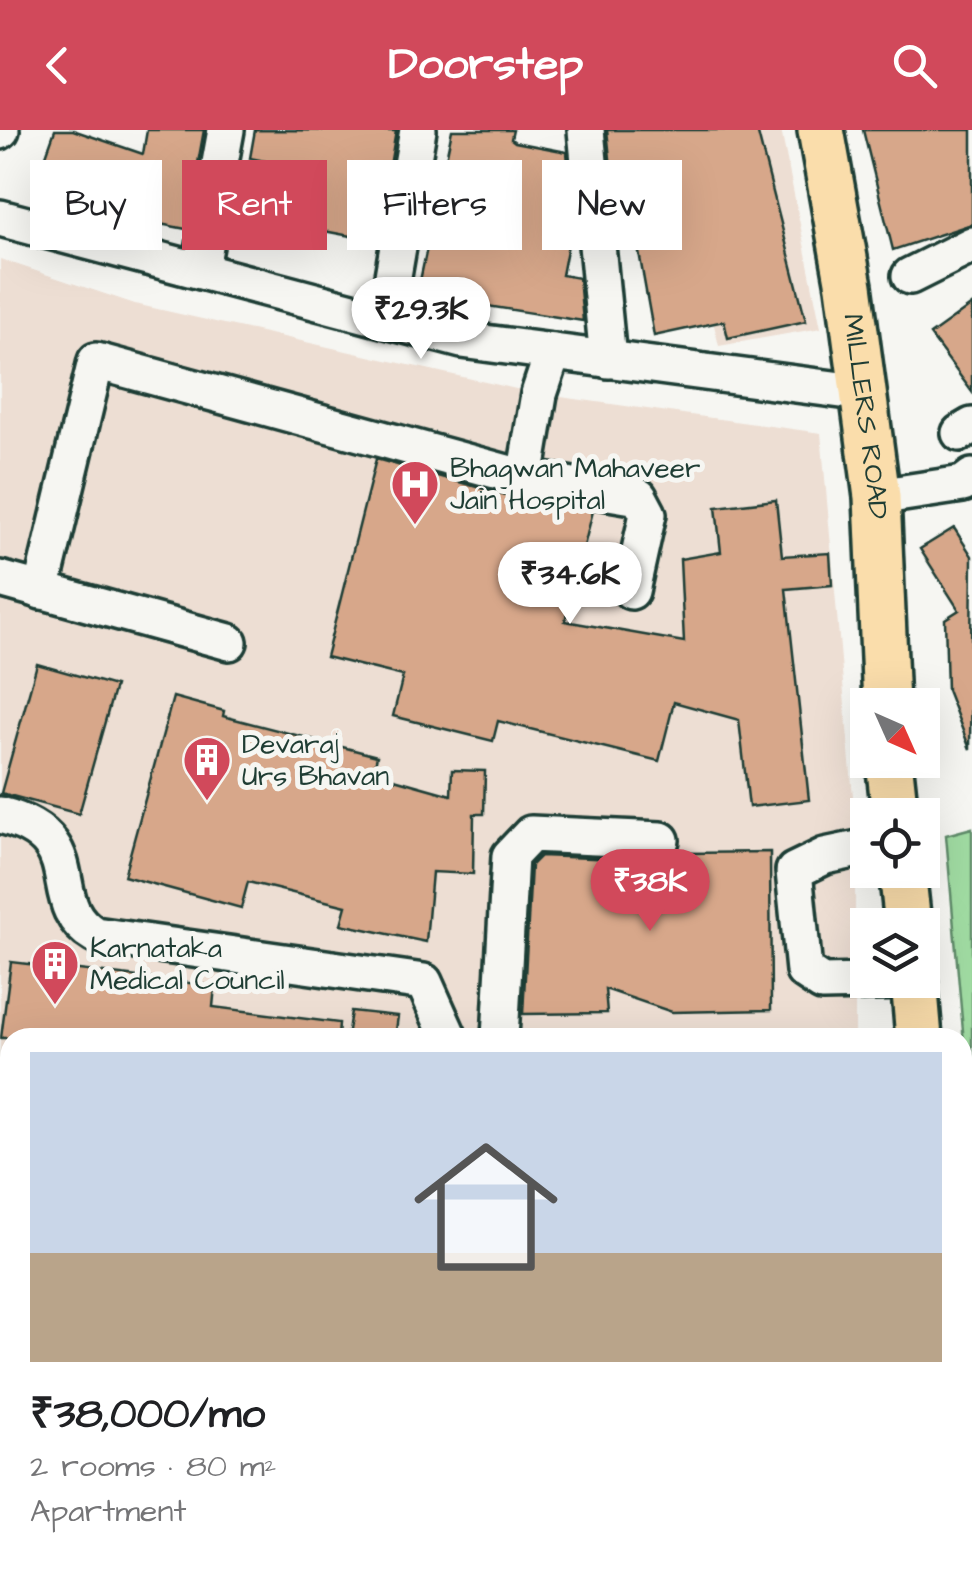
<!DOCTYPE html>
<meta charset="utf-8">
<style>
:root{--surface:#fff;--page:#f6f6f6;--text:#202124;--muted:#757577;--line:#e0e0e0;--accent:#d1495b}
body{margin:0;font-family:"Architects Daughter",sans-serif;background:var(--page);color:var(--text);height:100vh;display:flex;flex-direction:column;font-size:38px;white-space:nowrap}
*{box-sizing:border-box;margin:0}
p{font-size:32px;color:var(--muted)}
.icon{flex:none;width:55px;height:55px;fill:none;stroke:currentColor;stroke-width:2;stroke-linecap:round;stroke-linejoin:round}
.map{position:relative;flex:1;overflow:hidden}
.drawer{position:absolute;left:0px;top:898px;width:972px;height:552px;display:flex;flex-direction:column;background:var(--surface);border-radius:30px 30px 0 0;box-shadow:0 10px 40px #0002}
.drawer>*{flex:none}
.guide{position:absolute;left:30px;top:30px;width:912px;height:90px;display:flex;gap:20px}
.needle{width:65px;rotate:135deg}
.controls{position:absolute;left:850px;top:558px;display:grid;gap:20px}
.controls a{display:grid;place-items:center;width:90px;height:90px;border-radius:0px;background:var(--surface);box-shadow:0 10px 40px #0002;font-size:50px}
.price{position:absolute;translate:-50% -85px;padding:0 22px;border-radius:35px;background:#fff;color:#222;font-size:32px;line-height:65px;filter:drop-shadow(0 2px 5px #0008)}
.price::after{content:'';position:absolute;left:50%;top:60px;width:30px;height:22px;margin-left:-15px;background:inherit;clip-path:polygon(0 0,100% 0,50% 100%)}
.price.current{background:var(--accent);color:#fff}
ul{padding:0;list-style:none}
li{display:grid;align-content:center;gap:20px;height:530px;padding:0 30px}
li+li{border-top:2px solid var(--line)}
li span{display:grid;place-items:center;height:310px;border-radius:0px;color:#555}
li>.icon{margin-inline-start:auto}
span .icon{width:180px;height:180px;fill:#fffc;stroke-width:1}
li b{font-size:42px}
.pill{padding:0 35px;border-radius:0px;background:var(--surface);box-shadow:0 10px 40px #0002;font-size:35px;line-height:90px}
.pill.current{background:var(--accent);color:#fff}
header{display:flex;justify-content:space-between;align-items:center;height:130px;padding:0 30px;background:var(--accent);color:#fff;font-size:45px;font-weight:700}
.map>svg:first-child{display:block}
.built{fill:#edded3}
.green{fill:#a0dba2;stroke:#608c6b;stroke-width:2.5}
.building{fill:#d7a78a;stroke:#1f3d34;stroke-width:2.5}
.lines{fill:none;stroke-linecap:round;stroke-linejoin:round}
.minor-casing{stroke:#1f3d34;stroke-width:42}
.major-casing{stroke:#1f3d34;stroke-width:52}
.minor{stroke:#f6f6f2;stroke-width:35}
.major{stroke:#faddab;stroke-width:45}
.labels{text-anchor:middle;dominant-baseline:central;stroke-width:10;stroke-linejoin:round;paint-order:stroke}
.street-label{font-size:28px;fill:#1f3d34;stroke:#f6f6f2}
.poi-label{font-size:28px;fill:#1f3d34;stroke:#f6f6f2;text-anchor:start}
</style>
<header><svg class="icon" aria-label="back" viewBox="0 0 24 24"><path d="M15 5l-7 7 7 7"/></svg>Doorstep<svg class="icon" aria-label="search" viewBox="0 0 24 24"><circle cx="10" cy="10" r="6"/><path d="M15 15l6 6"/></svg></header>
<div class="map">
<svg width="972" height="1449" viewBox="0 0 972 1449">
<rect width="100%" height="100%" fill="#f6f6f2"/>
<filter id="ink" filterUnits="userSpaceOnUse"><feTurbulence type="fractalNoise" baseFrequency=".01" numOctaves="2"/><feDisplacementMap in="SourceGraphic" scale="20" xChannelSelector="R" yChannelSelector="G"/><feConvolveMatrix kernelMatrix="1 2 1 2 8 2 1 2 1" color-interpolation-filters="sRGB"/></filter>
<g filter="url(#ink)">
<!-- built -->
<g class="built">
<polygon points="667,0 781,0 821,198 719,216"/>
<polygon points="0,129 135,174 539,264 821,303 855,689 855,907 10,908 10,1110 0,1109"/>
</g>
<!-- green -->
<polygon class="green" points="972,698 972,1005 946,705"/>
<!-- building -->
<g class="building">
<polygon points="55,0 73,0 143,24 147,0 204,0 186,99 144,91 146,82 39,45"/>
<polygon points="255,0 396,1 377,111 308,98 305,113 249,100 265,31 250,28"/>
<polygon points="452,0 513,0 511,9 515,12 567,22 573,89 562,145 579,148 583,191 417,165"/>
<polygon points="607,0 757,0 806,191 728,208 724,191 654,206 632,83 616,86"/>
<polygon points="863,0 972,0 972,94 893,120"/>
<polygon points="972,175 972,262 930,205"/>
<polygon points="376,329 520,369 593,381 565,491 684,512 680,429 721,422 716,377 776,370 782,426 830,423 832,455 786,459 809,670 749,677 739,590 674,572 659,631 498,591 493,611 393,586 403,546 326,527"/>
<polygon points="954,398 972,426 970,619 947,560 945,489 959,480 920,419"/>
<polygon points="37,534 115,556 79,684 1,663"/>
<polygon points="173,567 224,581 223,586 377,626 373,643 451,665 452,640 485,641 484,684 474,684 473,744 432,742 426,812 341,794 346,776 248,752 241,778 124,746"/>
<polygon points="770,722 771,880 672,882 605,859 607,883 523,884 531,735 540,726 617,729 616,752 686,723"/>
<polygon points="11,832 215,856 213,877 339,893 338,908 1,908"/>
<polygon points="351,881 398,886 395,908 347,908"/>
</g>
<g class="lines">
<!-- minor casing -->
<g class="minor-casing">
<g id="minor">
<polyline points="586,0 608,230"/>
<polyline points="0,1 1,0"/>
<polyline points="0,88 462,210 864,263"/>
<polyline points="201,138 226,0"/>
<polyline points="910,146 972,115"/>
<polyline points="386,187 418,0"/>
<polyline points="960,303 972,296"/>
<polyline points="525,348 539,264 553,222"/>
<polyline points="877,367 963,354 972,347"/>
<polyline points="0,449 229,512"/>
<polyline points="41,461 96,231 525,348 639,367 648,384 631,461"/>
<path d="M0 685C95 709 39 772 95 805L424 852 449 908"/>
<polyline points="868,717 825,726 794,741 804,841 822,853 914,851"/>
<polyline points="500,908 510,726 531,704 661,710"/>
<polyline points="0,1142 10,1144"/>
<polyline points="962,1336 972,1341"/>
</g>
</g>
<!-- major casing -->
<g class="major-casing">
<g id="major">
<path id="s1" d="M821 0 849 156 877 367 886 575"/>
<polyline points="889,630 895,685"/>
<polyline points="902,740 908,795"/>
<polyline points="914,850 919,908"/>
<polyline points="962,1209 972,1225"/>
<polyline points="962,1369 972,1449"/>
</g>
</g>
<!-- minor -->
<use href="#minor" class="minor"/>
<!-- major -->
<use href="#major" class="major"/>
</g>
</g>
<!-- icons -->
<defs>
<g id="hospital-pin" transform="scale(2.5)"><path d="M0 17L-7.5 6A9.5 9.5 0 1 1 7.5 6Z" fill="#d1495b" stroke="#f6f6f2"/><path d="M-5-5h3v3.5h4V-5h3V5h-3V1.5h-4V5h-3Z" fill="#fff"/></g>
<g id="building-pin" transform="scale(2.5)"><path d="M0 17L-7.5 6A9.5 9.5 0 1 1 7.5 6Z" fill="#d1495b" stroke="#f6f6f2"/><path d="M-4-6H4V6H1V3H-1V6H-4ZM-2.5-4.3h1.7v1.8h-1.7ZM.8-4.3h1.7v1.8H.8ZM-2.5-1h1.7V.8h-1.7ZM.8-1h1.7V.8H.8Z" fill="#fff"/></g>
</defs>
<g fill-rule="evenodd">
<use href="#hospital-pin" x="415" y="354"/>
<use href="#building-pin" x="207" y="630"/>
<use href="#building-pin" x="55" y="834"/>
</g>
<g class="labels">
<!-- street labels -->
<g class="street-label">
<text stroke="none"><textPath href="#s1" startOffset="290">MILLERS ROAD</textPath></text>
</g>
<!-- poi labels -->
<g class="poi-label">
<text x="450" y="338">Bhagwan Mahaveer<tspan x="450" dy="32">Jain Hospital</tspan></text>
<text x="242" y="614">Devaraj<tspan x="242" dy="32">Urs Bhavan</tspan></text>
<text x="90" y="818">Karnataka<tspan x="90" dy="32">Medical Council</tspan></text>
</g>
</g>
</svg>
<div class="controls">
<a><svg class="needle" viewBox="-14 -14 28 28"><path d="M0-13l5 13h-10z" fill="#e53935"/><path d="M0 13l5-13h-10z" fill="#757577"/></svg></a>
<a><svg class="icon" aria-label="locate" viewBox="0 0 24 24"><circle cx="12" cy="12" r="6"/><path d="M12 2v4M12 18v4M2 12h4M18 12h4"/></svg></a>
<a><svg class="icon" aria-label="layers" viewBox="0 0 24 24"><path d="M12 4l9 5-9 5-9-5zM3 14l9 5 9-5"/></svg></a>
</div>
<b class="price" style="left:421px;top:232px">₹29.3K</b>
<b class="price" style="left:570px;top:497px">₹34.6K</b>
<b class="price current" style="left:650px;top:804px">₹38K</b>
<div class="guide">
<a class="pill">Buy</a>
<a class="pill current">Rent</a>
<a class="pill">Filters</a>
<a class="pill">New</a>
</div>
<section class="drawer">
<ul>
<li><span style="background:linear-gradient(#c9d6e8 65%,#b9a48a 0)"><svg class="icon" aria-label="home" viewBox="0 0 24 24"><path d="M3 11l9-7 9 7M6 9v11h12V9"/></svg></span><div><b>₹38,000/mo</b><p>2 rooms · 80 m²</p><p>Apartment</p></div></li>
</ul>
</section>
</div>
